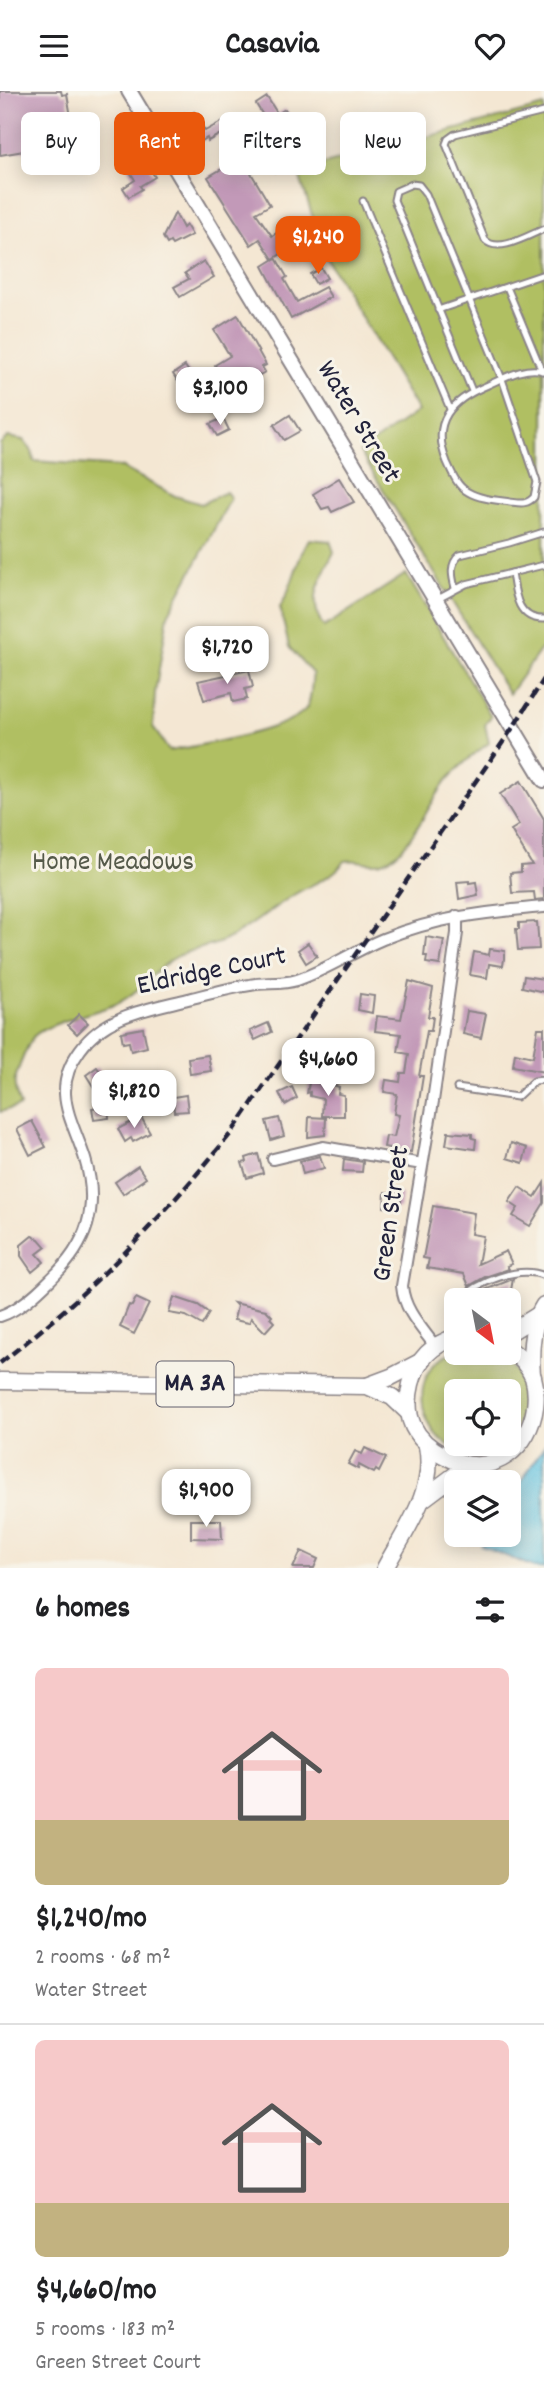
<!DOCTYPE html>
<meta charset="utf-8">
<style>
:root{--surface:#fff;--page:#f2f2f2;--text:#202124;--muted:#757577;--line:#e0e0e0;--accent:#ea580c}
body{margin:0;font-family:Dekko,sans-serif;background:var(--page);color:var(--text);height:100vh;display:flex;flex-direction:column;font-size:26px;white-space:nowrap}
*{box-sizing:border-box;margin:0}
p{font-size:23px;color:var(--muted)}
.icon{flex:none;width:38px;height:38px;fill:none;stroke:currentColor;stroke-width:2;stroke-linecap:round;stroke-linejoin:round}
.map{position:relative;height:1477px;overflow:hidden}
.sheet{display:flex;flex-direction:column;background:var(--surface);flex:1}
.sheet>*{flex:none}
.banner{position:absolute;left:21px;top:21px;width:502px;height:63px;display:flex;gap:14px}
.needle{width:46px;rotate:148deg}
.fabs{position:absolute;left:444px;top:1197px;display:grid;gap:14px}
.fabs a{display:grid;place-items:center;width:77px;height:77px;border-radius:10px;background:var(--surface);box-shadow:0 4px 18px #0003;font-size:35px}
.price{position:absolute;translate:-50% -60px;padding:0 16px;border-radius:14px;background:#fff;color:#222;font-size:23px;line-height:46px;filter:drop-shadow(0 2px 4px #0008)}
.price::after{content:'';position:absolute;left:50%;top:42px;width:21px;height:16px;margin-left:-10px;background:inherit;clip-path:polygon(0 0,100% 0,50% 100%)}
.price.current{background:var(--accent);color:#fff}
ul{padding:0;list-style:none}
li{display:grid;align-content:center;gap:14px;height:371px;padding:0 35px}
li+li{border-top:2px solid var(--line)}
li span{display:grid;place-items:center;height:217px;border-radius:10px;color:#555}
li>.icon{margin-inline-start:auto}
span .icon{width:126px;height:126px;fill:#fffc;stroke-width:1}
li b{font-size:30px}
h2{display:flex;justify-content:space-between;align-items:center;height:84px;padding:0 35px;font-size:30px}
.chip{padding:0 24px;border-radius:10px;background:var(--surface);box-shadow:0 4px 18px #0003;font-size:24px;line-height:63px}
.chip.current{background:var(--accent);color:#fff}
header{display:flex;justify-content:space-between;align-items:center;height:91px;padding:0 35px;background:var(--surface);font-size:32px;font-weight:700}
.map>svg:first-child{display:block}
.green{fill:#b0bf62;stroke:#69704e;stroke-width:2}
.water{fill:#63c3e1;stroke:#42728e;stroke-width:2}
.building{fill:#c299b8}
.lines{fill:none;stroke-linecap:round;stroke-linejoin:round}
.lane-casing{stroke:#8b8487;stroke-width:9}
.street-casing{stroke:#8b8487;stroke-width:14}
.secondary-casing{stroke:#8b8487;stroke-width:18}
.primary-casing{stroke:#8b8487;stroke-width:19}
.lane{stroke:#fff;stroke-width:5}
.street{stroke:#fff;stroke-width:10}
.secondary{stroke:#fff;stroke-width:14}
.primary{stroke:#fff;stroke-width:16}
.rail{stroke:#22223b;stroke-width:4.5;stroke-dasharray:10 5;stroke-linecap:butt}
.labels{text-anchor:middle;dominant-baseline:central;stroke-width:6;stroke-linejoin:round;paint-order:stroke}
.shield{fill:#f7f3e8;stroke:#62616f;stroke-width:2}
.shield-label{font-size:26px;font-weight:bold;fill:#22223b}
.street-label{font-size:28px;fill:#22223b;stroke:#f7f3e8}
.park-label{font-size:28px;fill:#545949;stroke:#f7f3e8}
</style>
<header><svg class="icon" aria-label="menu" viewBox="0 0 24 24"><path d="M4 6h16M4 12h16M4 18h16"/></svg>Casavia<svg class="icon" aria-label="heart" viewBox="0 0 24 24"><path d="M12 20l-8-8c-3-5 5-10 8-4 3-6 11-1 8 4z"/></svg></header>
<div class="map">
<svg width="544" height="1477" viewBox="0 0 544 1477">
<rect width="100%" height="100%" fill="#f7f3e8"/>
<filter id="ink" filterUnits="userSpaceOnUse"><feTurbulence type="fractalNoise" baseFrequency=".0143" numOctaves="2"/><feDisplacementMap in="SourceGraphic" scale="14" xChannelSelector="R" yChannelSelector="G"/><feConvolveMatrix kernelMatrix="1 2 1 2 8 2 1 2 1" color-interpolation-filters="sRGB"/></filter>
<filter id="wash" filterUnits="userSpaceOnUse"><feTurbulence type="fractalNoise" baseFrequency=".00686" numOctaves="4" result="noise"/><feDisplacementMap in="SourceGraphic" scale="28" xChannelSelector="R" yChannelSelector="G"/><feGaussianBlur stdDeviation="1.57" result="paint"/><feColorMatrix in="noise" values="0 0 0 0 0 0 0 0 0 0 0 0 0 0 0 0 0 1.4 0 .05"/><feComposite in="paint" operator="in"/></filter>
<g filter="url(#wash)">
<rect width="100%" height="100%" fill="#f4e7d3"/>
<!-- green -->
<g class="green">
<polygon points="544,15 544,554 509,603 360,361 418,320 326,167 298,80"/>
<path d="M8 346 23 349 32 360 34 370 121 376 175 405 201 413 226 401 231 407 168 524 155 602 153 636 169 660C198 654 292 640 307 616 312 608 311 592 313 583L289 556 280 516C295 493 295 470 309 448L330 450 334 461C321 487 306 510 324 536L406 483 491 625 485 634 489 652C475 662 461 674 449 687 429 709 411 763 382 771 369 775 357 767 345 770 332 788 310 793 292 805 268 820 248 839 221 851 206 857 190 858 176 866 154 878 141 901 118 912 97 922 49 931 34 945 28 952 17 980 15 989 13 995 18 1008 20 1015L0 1021V353Z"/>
<path d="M457 1261C468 1262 485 1259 496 1263 529 1276 531 1321 509 1345V1300H457V1353H499C426 1389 392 1276 457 1261Z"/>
</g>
<!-- water -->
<polygon class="water" points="544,1355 544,1477 536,1477 481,1455 488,1444 509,1444 509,1410"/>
<g id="blocks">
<!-- building -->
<g class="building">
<polygon points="0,0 61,0 62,4 67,3 71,26 64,27 67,42 55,44 60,72 39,76 36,58 0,64"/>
<polygon points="267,6 277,22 266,29 256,13"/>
<polygon points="285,18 293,30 279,39 271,27"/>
<polygon points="194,21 205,40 223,30 228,39 208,50 207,47 191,56 174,28 184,22 186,26"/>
<polygon points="282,63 288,73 275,81 269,71"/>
<polygon points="142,65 155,86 140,95 142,98 129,106 123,97 135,89 126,74"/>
<polygon points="253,67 259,76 251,82 270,114 256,122 272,145 287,135 298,152 273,168 260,148 251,154 208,86 230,73 233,79"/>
<polygon points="175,122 183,137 186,134 192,144 172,154 170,151 167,153 163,146"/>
<polygon points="276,167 287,186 284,188 297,211 325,196 331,206 291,228 263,175"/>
<polygon points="204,170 214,186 180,206 174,196 189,188 185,182"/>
<polygon points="321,177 327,187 316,193 310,183"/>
<polygon points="238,224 266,274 262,276 265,281 229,301 215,274 230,265 214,239"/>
<polygon points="185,275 202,301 185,311 180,303 184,300 173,283"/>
<polygon points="290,324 300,340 284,349 274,334"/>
<polygon points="223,327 229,339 217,345 210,333"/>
<polygon points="339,387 354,411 332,421 329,416 322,418 313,403"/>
<polygon points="249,579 253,596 245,598 247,608 233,611 231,602 204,609 198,590"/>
<polygon points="521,690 544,728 544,808 535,809 534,801 512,802 510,782 521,781 521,775 532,774 511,739 519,734 500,703"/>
<polygon points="469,790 469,792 476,791 478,804 459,808 457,791"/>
<polygon points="537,831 539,858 518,859 516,838 519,838 519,832"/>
<polygon points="426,846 444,849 440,874 426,872 427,865 424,865"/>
<polygon points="308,852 317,865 306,872 298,859"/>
<polygon points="490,858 505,860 503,875 489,873 487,887 470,884 474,861 489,864"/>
<polygon points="524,885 544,888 544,901 522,896"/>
<polygon points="409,890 433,897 428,926 433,926 431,940 427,940 419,985 423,985 411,1061 384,1056 386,1045 394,1046 399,1024 394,1023 397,1003 384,1001 386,989 400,991 401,982 406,982 409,963 398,961 401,943 375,940 377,925 401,928"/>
<polygon points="360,903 374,905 372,922 358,919"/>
<polygon points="467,920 486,923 481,947 463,943"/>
<polygon points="79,923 88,932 77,943 68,934"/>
<polygon points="268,932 272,941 255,949 250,940"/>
<polygon points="143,937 147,956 131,960 129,951 123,952 121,941"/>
<polygon points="538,937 544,937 544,981 513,975 515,962 533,966"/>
<polygon points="208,964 211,980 190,983 188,967"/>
<polygon points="97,976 112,999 100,1006 86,984"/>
<polygon points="310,987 339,996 338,1003 344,1004 344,1025 322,1025 323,1008 310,1005 310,1001 307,1002"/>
<polygon points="292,996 297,1007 285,1014 279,1002"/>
<polygon points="186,1004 188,1020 174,1021 173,1006"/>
<polygon points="108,1014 109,1027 94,1029 92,1017"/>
<polygon points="141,1026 150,1042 133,1051 131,1047 125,1051 118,1038"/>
<polygon points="309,1026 326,1027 325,1044 308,1046"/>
<polygon points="279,1027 284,1045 271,1049 266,1030"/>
<polygon points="32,1030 46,1056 30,1064 17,1038"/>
<polygon points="448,1041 472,1043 472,1047 476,1048 475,1058 446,1054"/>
<polygon points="511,1052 527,1057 523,1072 507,1067"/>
<polygon points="258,1063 263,1082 247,1087 242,1072 247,1071 246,1067"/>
<polygon points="320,1065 324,1077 303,1083 300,1070"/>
<polygon points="344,1068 363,1071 362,1081 343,1080"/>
<polygon points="138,1075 146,1087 123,1103 115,1091"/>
<polygon points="544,1092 544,1112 530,1135 513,1125 518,1117 509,1111 519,1096 535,1106"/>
<polygon points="385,1101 402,1103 400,1118 384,1116"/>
<polygon points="433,1115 474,1122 471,1143 483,1145 478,1173 506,1160 512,1173 507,1175 509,1178 485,1186 469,1195 464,1183 427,1177 429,1168 423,1167"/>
<polygon points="32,1145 39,1148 46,1156 37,1163 44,1171 32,1181 21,1165 21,1154"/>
<polygon points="513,1188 511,1199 488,1209 475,1209 473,1205 480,1201"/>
<polygon points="174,1206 198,1214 209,1222 202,1234 186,1225 169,1222"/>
<polygon points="136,1207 149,1213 134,1243 120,1236 129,1214 132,1215"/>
<polygon points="234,1212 266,1219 272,1225 270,1227 274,1231 265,1241 251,1227 249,1232 234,1229 237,1215"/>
<polygon points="365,1357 386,1367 379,1381 376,1379 374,1382 359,1374 358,1378 348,1373 355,1360 362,1363"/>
<polygon points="191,1429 221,1429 222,1448 191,1447"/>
<polygon points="301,1460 318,1468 314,1477 293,1477"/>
</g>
</g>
</g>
<g filter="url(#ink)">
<use href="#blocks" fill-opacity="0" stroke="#8b8487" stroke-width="2"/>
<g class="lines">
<!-- lane casing -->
<g class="lane-casing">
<g id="lane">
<path d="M544 21 455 43 448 48 446 53 485 149C498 163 529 144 544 138"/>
<polyline points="363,110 450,318"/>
<polyline points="507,196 542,280"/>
<polyline points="438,219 544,183"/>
<path d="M472 300 394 109 396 100 412 93 419 94 426 103 502 288 537 391 534 406C527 414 520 412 510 411 496 409 480 408 468 401 457 395 452 382 447 371 430 330 452 309 488 294 506 286 524 275 544 280"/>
<path d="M512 482C515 502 517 529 544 528"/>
<path d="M455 497C452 485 449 473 460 464L509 452 544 441"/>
<polyline points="438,508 466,493 544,474"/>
<polyline points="457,997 517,1006 534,990 544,989"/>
<path d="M460 1209C477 1191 520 1174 544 1185"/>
</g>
</g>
<!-- street casing -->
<g class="street-casing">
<g id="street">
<polyline points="273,1068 323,1056 422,1073"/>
<path d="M0 1225C19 1219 37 1202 51 1188 87 1154 100 1117 85 1068 72 1027 50 1000 80 959 105 924 148 918 188 908 208 903 229 897 250 894 266 891 281 894 297 889 327 879 354 860 383 848 437 826 487 821 544 816"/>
<path d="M435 1255C421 1236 404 1219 402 1195L433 1010 457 842V825"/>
</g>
</g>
<!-- secondary casing -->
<g class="secondary-casing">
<polyline id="secondary" points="129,0 544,689"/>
</g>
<!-- primary casing -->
<g class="primary-casing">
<g id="primary">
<polyline points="509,1242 538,1224"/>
<path d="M457 1246C432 1253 417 1268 411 1293 403 1326 414 1349 443 1364 454 1370 468 1375 480 1374 521 1371 544 1324 533 1286 528 1275 519 1265 509 1258"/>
<path d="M532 1284C530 1260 531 1234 544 1214"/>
<polyline points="0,1290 367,1295 392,1306 409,1322"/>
<polyline points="367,1295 391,1286 418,1272"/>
<polyline points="423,1408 455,1384 477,1375"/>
<path d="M385 1477C405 1439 436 1401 427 1355"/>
</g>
</g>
<!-- lane -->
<use href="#lane" class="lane"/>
<!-- street -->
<use href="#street" class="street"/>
<!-- secondary -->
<use href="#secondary" class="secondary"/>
<!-- primary -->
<use href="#primary" class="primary"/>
<!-- rail -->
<path class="rail" d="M0 1272C90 1203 161 1128 232 1041L512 638 544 588"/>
</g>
</g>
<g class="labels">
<!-- shield labels -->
<rect class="shield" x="156.5" y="1270.5" width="77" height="45" rx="5"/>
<g class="shield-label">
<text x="195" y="1293">MA 3A</text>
</g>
<!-- street labels -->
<g class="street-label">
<text transform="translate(357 332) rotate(59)">Water Street</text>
<text transform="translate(212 882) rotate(-12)">Eldridge Court</text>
<text transform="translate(393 1123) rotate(-82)">Green Street</text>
</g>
<!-- park labels -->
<g class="park-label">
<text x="113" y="773">Home Meadows</text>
</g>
</g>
</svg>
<div class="fabs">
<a><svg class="needle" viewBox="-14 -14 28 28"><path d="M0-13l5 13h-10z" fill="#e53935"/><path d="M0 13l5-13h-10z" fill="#757577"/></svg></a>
<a><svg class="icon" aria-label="locate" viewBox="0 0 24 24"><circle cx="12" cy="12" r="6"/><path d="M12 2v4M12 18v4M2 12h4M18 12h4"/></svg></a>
<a><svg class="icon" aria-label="layers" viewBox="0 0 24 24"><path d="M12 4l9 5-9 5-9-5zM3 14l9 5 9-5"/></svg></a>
</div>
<b class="price current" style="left:318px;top:185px">$1,240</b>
<b class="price" style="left:220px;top:336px">$3,100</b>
<b class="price" style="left:227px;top:595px">$1,720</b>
<b class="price" style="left:328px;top:1007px">$4,660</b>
<b class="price" style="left:134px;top:1039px">$1,820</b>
<b class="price" style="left:206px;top:1438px">$1,900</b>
<div class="banner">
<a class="chip">Buy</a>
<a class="chip current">Rent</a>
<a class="chip">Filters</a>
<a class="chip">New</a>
</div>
</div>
<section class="sheet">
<h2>6 homes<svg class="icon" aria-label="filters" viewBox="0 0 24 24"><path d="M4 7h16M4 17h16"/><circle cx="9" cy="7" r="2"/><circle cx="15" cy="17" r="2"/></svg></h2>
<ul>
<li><span style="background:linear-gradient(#f6c9c9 70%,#c2b280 0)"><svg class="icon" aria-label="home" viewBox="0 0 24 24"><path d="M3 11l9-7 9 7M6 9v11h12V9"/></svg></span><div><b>$1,240/mo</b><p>2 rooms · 68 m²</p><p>Water Street</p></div></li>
<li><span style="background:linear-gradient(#f6c9c9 75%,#c2b280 0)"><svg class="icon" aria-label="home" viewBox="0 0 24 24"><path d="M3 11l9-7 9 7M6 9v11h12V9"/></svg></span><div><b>$4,660/mo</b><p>5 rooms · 183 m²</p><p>Green Street Court</p></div></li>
</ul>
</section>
